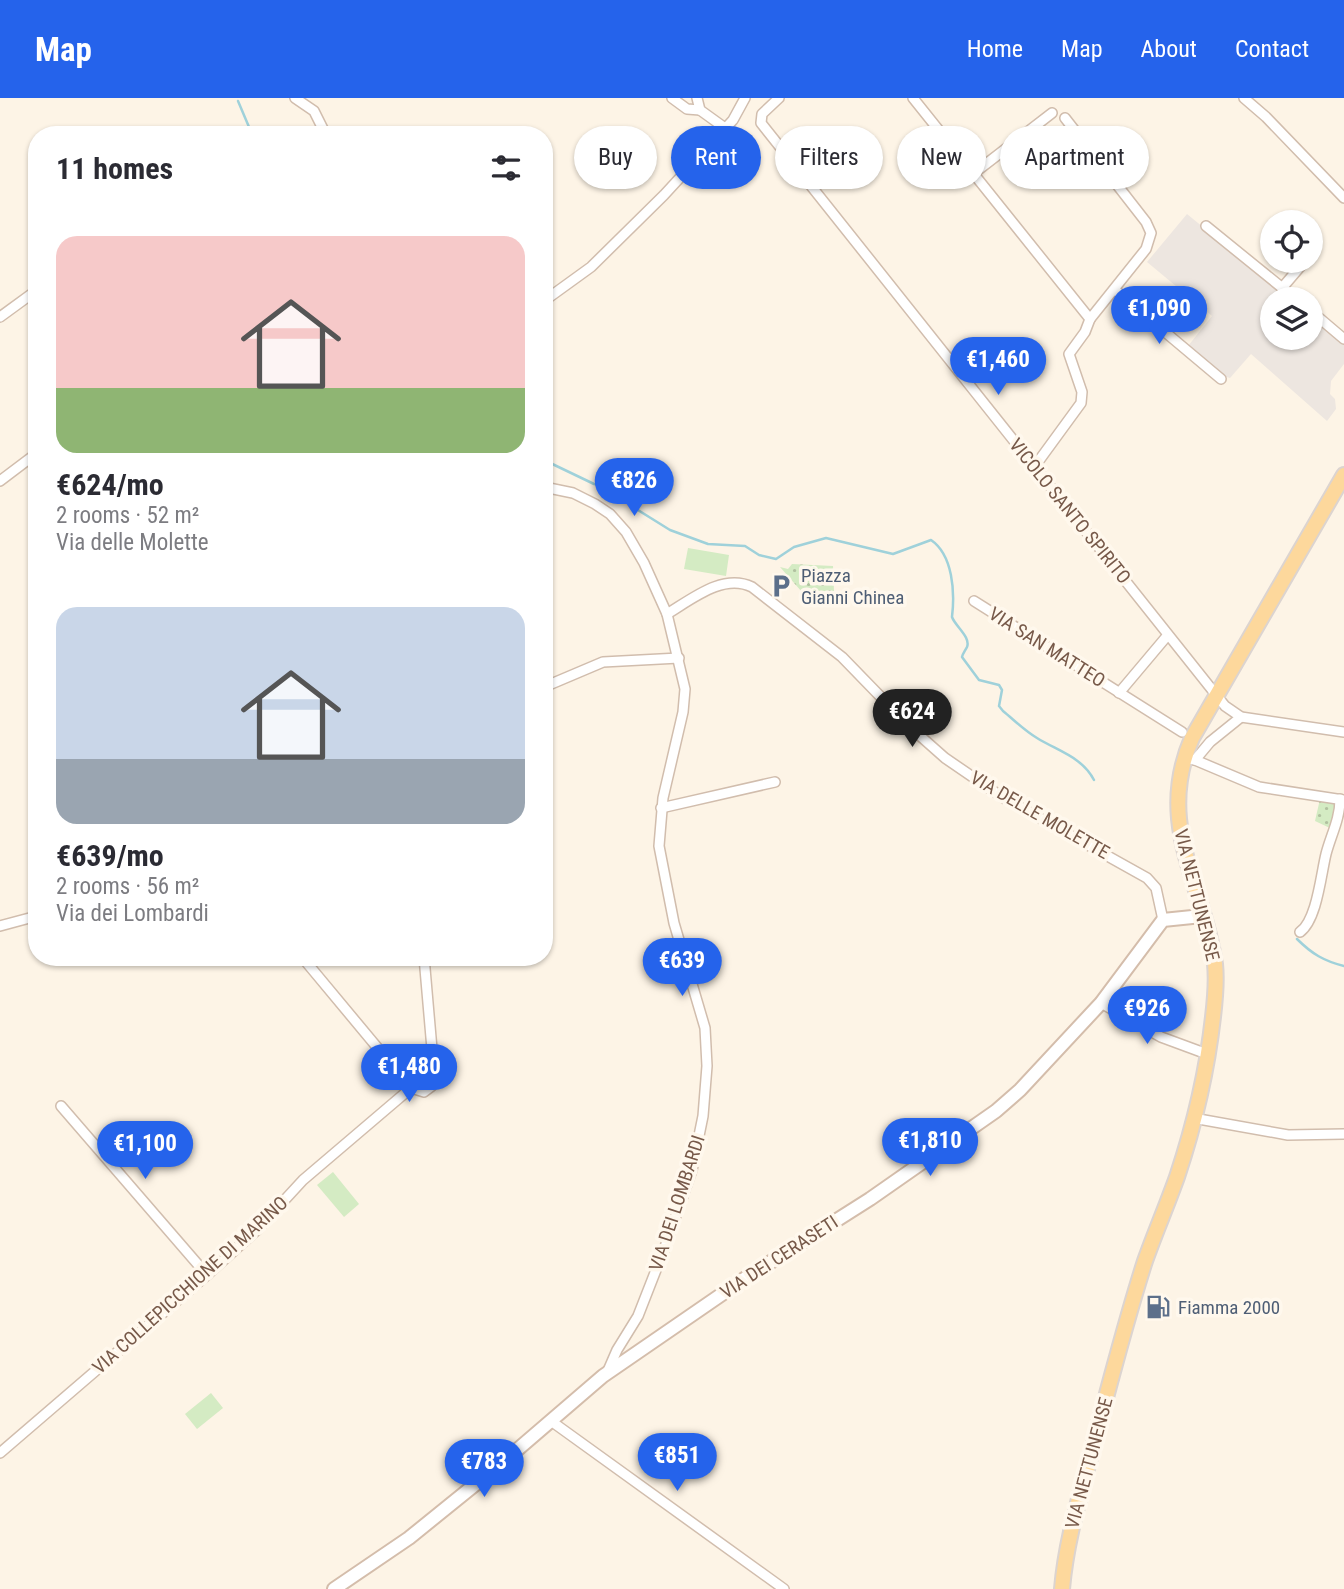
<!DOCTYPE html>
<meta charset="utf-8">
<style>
:root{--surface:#fff;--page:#f7f7f7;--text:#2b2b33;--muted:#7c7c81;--accent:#2563eb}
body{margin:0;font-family:"Roboto Condensed",sans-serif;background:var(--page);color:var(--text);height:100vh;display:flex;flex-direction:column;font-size:26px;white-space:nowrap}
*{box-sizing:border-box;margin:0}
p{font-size:23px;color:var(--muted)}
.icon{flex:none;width:38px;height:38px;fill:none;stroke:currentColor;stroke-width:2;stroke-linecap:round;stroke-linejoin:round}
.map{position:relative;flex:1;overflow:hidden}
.sheet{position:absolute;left:28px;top:28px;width:525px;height:840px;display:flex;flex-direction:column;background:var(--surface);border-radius:28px;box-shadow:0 2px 5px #0004}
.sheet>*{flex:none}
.hud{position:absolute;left:574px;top:28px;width:665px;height:63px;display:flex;gap:14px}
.tools{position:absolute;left:1260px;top:112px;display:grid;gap:14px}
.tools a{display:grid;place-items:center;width:63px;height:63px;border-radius:50%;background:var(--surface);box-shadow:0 2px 5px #0004;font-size:35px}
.price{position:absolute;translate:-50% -60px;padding:0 16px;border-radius:24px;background:var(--accent);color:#fff;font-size:23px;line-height:46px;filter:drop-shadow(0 2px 4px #0008)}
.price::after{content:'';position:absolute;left:50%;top:42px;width:21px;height:16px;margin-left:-10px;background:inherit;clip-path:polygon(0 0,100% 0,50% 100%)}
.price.selected{background:#222;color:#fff}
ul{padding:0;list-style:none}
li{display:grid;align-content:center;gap:14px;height:371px;padding:0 28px}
li span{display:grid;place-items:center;height:217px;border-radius:21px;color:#555}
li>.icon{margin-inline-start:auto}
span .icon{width:126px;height:126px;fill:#fffc;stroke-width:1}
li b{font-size:30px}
h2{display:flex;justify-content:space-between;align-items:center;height:84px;padding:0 28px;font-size:30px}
.tag{padding:0 24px;border-radius:32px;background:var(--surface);box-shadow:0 2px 5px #0004;font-size:24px;line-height:63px}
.tag.selected{background:var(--accent);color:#fff}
header{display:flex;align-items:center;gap:42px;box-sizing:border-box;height:98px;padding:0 35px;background:var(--accent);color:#fff}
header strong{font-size:33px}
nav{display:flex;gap:38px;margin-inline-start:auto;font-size:24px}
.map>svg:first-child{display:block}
.industrial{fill:#ede6e0}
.grass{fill:url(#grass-dots)}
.garden{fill:#d4ebc3}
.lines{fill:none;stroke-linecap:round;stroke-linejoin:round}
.stream{stroke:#9fd1da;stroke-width:2.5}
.street-casing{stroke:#d1bdad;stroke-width:12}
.secondary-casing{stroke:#d4bdab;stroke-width:16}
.primary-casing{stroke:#dcd4d0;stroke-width:18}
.street{stroke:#fff;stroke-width:9}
.secondary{stroke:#fff;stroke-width:12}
.primary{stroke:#fdd89c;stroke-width:14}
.labels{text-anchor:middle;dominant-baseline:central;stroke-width:7;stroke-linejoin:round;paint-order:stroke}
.street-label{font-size:19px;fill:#775949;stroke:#fff8ed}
.service-label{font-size:19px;fill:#4e5e75;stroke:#fff8ed;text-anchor:start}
</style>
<header>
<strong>Map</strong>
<nav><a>Home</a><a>Map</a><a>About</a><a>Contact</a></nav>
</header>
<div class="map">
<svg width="1344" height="1491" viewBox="0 0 1344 1491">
<defs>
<pattern id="grass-dots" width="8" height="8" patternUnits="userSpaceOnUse" patternTransform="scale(1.75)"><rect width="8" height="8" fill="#d4ebc3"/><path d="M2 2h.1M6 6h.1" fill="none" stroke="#b1c1a0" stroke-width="1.8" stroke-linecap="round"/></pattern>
</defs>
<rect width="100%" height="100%" fill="#fdf4e6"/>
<!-- industrial -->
<polygon class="industrial" points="1187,116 1291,201 1272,201 1272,240 1311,240 1311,217 1344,245 1344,266 1331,283 1330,296 1335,301 1336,311 1327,323 1251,256 1230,280 1223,278 1188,248 1212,218 1147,164"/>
<!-- grass -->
<g class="grass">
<polygon points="792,466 833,468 834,493 809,502 780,469 788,471"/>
<polygon points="1320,701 1335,703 1338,708 1332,731 1315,723"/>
</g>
<!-- garden -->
<g class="garden">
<polygon points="688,450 729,457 726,478 684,471"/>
<polygon points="333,1074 359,1106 344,1119 317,1087"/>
<polygon points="211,1295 223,1310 197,1331 185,1316"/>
</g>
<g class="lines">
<!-- stream -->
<g class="stream">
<polyline points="238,3 249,29 246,37"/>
<path d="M544 362 594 386 621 389 633 409 670 432 708 446 745 448 759 457 776 461 794 449 826 440 893 456 931 442C953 457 955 494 952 519 955 528 971 539 967 549 965 553 963 555 962 559L979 582 999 587 1002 592 999 608 1003 613C1014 622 1025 633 1037 640 1058 653 1082 659 1094 682"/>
<path d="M1297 841C1312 856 1324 863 1344 868"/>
</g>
<!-- street casing -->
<g class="street-casing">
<g id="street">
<polyline points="295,0 314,13 326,37"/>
<polyline points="672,0 687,11 700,12"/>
<polyline points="697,0 700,12 725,30"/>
<polyline points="779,0 762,16 761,25 1225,608 1241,619 1344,634"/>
<polyline points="913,0 1090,221 1085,234 1069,256 1082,294 1081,305 1035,368"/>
<polyline points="1244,0 1266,19 1344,100"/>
<polyline points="1065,20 1146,124 1151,135 1146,151 1090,221"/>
<polyline points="973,76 1052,15"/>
<polyline points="1206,128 1296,201"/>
<polyline points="1282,190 1305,163"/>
<polyline points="1115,192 1221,281"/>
<polyline points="544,203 591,169 664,97 733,22 745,0"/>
<polyline points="1311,213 1344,241"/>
<polyline points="0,219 37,192"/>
<polyline points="0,383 37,355"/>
<polyline points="544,389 573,395 595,406 610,416 626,434 644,465 667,516 685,591 683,614 663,700 659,748 674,825 705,930 707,968 703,1018 692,1072 665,1149 638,1218 617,1252 607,1275"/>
<polyline points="974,503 1182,634"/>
<path d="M667 516C692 501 723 475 752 489L842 559 910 629 945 660 1002 699 1147 780 1156 790 1163 822"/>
<polyline points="544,589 603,564 679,560"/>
<polyline points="1119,595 1167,538"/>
<polyline points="1190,661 1195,662 1210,644 1241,619"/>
<polyline points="1195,662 1259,689 1344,702"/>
<polyline points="661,710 775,684"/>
<polyline points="0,828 37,818"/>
<path d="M1300 834C1317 822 1321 776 1326 756 1331 737 1340 721 1340 701"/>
<polyline points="302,859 411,990 424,994 432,988 434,974 424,859"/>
<polyline points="1101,905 1161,939 1207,956"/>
<polyline points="61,1008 207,1177"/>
<polyline points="1193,1020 1288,1037 1344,1036"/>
<polyline points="551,1323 784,1491"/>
<polyline points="0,1355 207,1177 257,1132 303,1082 411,990"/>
</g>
</g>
<!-- secondary casing -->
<g class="secondary-casing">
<polyline id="secondary" points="334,1491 409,1440 503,1364 603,1278 744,1181 870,1101 996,1013 1020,992 1101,905 1163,822 1202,818"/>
</g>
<!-- primary casing -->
<g class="primary-casing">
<path id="primary" d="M1062 1491C1066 1443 1080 1398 1092 1352 1109 1289 1125 1225 1145 1163 1155 1135 1167 1107 1177 1079 1194 1028 1207 973 1213 919 1215 902 1217 884 1215 866 1203 785 1155 726 1192 640L1344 377"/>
</g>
<!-- street -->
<use href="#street" class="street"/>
<!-- secondary -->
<use href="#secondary" class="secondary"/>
<!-- primary -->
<use href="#primary" class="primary"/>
</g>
<!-- icons -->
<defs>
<g id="parking-bare" transform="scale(1.89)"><path d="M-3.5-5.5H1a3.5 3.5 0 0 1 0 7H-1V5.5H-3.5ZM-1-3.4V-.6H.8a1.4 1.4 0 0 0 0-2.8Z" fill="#5c6f8a" stroke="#fff8ed" stroke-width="2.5" paint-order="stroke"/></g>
<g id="fuel-bare" transform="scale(1.89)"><path d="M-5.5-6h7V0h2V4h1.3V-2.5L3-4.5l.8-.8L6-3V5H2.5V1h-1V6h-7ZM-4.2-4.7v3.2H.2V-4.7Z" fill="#5c6f8a" stroke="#fff8ed" stroke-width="2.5" paint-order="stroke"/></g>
</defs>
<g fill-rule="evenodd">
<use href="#parking-bare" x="781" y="488"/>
<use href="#fuel-bare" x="1158" y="1209"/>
</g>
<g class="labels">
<!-- street labels -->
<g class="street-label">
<text transform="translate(1070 413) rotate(51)">VICOLO SANTO SPIRITO</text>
<text transform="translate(1047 549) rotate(32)">VIA SAN MATTEO</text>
<text transform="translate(1040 717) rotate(30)">VIA DELLE MOLETTE</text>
<text transform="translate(1197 797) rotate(76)">VIA NETTUNENSE</text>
<text transform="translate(677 1105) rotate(-72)">VIA DEI LOMBARDI</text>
<text transform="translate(779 1159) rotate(-33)">VIA DEI CERASETI</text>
<text transform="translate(190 1187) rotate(-42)">VIA COLLEPICCHIONE DI MARINO</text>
<text transform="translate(1089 1365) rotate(-75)">VIA NETTUNENSE</text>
</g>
<!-- service labels -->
<g class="service-label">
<text x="801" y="477">Piazza<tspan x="801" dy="22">Gianni Chinea</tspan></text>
<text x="1178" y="1209">Fiamma 2000</text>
</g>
</g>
</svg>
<div class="tools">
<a><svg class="icon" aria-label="locate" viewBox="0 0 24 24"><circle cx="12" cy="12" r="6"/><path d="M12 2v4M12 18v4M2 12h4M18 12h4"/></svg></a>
<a><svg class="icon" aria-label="layers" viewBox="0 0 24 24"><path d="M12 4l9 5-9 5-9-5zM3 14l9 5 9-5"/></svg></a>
</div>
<b class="price" style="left:1159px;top:248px">€1,090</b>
<b class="price" style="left:998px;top:299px">€1,460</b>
<b class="price" style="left:634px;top:420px">€826</b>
<b class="price selected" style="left:912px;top:651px">€624</b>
<b class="price" style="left:682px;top:900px">€639</b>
<b class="price" style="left:1147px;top:948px">€926</b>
<b class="price" style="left:409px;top:1006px">€1,480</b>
<b class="price" style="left:930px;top:1080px">€1,810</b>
<b class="price" style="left:145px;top:1083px">€1,100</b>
<b class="price" style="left:677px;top:1395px">€851</b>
<b class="price" style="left:484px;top:1401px">€783</b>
<div class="hud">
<a class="tag">Buy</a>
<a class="tag selected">Rent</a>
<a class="tag">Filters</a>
<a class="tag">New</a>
<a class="tag">Apartment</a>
</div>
<section class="sheet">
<h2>11 homes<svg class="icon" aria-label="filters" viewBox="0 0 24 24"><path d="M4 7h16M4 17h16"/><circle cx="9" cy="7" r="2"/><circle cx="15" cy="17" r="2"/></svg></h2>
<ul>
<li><span style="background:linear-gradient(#f6c9c9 70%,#8fb573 0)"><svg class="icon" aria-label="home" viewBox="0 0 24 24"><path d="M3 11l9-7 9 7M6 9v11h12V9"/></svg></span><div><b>€624/mo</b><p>2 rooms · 52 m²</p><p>Via delle Molette</p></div></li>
<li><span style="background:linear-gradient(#c9d6e8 70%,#9aa5b1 0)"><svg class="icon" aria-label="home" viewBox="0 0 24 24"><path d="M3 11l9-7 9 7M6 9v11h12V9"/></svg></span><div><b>€639/mo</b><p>2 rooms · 56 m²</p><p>Via dei Lombardi</p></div></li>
</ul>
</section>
</div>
